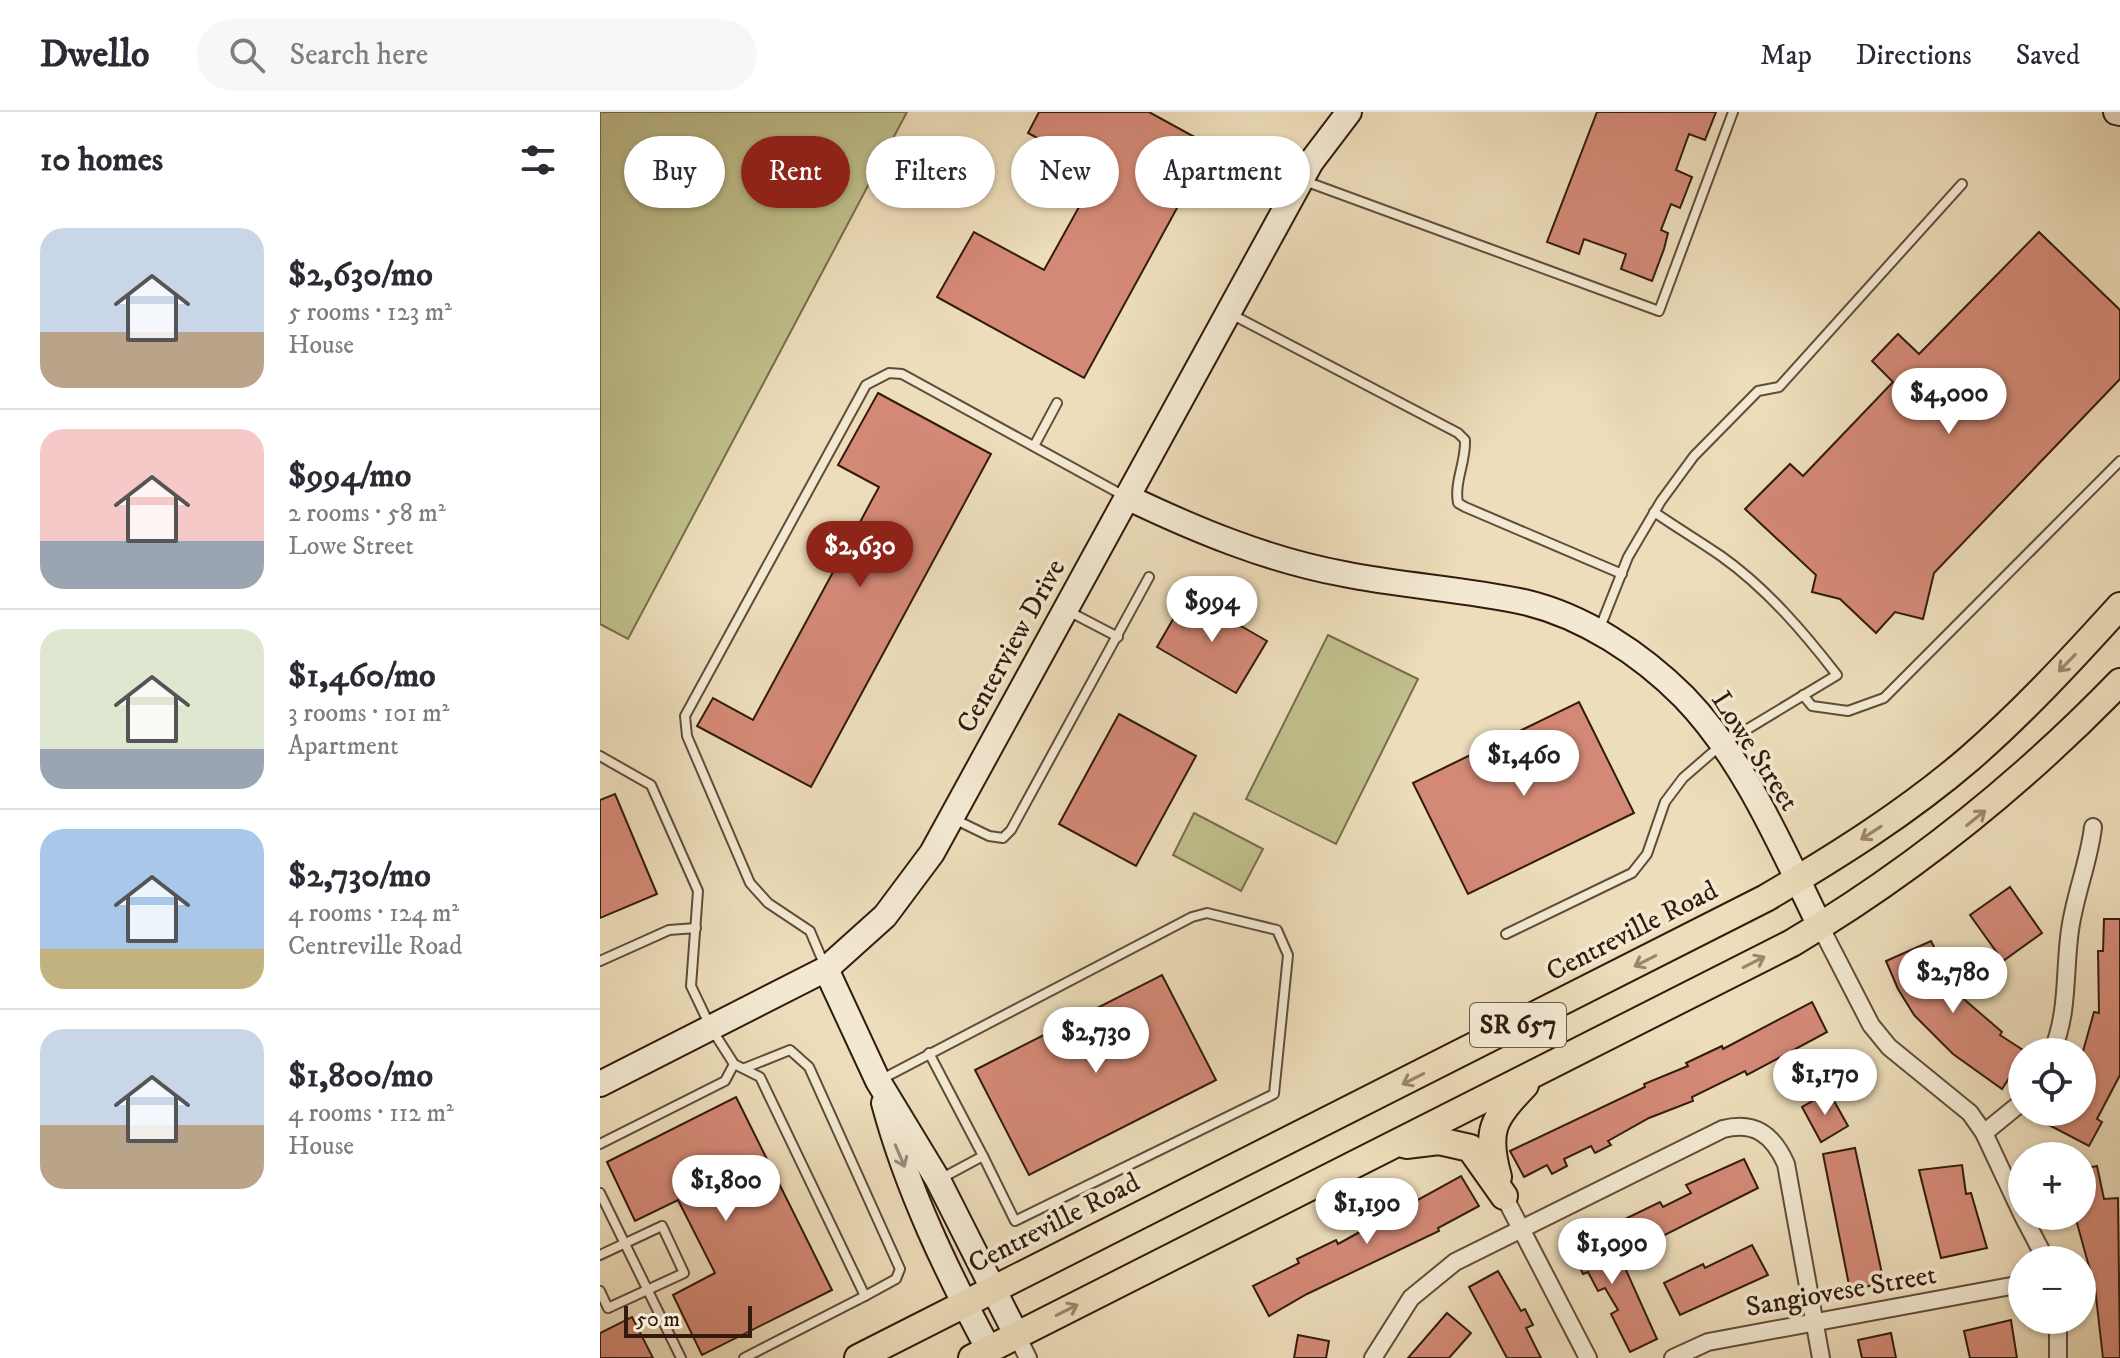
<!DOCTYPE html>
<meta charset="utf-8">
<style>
:root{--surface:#fff;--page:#f7f7f7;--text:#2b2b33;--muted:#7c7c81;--line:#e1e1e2;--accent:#8f2418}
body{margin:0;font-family:"IM FELL DW Pica",serif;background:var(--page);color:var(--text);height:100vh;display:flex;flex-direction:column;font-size:30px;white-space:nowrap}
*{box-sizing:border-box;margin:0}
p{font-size:26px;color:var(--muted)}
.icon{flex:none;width:44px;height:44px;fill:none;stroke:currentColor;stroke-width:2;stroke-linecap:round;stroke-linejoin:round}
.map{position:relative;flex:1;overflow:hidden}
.side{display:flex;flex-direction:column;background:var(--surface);width:600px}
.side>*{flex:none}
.hud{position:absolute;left:24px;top:24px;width:760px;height:72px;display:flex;gap:16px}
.controls{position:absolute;left:1408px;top:926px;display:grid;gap:16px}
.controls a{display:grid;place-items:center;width:88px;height:88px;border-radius:50%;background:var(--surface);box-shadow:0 2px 6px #0004;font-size:40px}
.scale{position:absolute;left:24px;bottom:20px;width:128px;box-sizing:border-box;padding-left:8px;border:4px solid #321b0e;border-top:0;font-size:22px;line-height:28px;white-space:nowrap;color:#321b0e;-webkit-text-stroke:6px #f3e9d2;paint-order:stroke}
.price{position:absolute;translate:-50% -68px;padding:0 18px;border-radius:28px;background:#fff;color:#222;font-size:26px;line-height:52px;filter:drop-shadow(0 2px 4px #0008)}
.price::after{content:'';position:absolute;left:50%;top:48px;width:24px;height:18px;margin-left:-12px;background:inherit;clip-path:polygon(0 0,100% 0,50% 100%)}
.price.selected{background:var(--accent);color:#fff}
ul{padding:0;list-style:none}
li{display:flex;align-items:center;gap:24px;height:200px;padding:0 40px}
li+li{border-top:2px solid var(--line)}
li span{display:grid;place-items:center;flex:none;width:224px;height:160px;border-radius:24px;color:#555}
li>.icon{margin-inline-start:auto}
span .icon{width:96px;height:96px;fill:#fffc;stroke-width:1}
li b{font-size:34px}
h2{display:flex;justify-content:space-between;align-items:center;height:96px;padding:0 40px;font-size:34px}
.chip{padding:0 28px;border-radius:36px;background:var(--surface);box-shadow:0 2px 6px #0004;font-size:28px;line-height:72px}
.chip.selected{background:var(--accent);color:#fff}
header{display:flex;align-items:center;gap:48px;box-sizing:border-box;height:112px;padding:0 40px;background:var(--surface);border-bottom:2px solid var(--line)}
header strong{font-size:38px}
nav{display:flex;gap:44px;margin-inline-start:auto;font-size:28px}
.search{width:560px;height:72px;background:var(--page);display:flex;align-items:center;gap:20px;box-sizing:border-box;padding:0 28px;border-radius:44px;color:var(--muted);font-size:30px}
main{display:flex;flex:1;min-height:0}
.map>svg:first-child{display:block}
.green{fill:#bfbf8b;stroke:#786d4c;stroke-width:2}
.building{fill:#d48976;stroke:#321b0e;stroke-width:2}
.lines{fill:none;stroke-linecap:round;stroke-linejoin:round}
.lane-casing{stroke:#614c39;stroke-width:12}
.street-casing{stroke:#614c39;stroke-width:20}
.secondary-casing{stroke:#321b0e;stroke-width:28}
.primary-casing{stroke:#321b0e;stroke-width:30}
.lane{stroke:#f3e9d2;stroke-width:8}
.street{stroke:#f3e9d2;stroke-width:16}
.secondary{stroke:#f3e9d2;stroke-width:24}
.primary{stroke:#edddba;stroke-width:26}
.oneway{stroke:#99866d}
.oneway2{stroke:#9c8c7a}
.labels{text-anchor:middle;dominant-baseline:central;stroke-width:7;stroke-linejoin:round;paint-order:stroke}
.shield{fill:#f3e9d2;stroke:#6c5949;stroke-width:2}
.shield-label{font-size:26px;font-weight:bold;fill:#321b0e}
.street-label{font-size:28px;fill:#321b0e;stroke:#f3e9d2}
</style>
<header>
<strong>Dwello</strong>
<div class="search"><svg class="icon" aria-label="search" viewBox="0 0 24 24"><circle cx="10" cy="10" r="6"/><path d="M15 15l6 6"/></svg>Search here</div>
<nav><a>Map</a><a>Directions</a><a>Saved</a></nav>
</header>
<main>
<section class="side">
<h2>10 homes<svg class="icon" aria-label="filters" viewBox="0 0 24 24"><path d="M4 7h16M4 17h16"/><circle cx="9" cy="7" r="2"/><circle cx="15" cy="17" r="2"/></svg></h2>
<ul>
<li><span style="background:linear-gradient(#c9d6e8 65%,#b9a48a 0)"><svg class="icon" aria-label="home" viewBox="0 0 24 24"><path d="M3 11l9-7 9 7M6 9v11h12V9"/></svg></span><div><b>$2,630/mo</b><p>5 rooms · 123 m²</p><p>House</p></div></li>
<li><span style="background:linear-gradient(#f6c9c9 70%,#9aa5b1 0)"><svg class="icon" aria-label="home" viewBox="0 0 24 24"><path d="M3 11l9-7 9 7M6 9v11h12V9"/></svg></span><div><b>$994/mo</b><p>2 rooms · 58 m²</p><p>Lowe Street</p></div></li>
<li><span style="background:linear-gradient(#dfe7d0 75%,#9aa5b1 0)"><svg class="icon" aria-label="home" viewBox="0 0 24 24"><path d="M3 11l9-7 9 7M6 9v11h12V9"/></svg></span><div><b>$1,460/mo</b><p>3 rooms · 101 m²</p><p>Apartment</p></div></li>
<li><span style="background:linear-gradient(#a9c7e8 75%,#c2b280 0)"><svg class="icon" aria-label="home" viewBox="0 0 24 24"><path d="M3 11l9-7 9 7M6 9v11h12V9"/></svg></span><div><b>$2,730/mo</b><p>4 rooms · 124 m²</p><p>Centreville Road</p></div></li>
<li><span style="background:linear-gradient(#c9d6e8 60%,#b9a48a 0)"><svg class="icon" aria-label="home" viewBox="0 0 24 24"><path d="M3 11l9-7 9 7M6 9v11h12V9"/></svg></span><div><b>$1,800/mo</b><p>4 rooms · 112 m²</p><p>House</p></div></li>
</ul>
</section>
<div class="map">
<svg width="1520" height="1246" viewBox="0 0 1520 1246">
<rect width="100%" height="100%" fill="#edddba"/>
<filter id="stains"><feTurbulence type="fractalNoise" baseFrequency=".0025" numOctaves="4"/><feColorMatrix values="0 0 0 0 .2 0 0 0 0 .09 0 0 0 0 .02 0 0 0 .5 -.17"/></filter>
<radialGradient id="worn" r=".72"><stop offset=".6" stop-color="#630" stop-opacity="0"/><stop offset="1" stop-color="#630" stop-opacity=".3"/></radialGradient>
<!-- green -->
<g class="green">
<polygon points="0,0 307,0 28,527 0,512"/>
<polygon points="728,523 818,567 736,732 646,687"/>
<polygon points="594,701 663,737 641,779 573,743"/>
</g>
<!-- building -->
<g class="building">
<polygon points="439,0 549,0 611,34 484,266 337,185 374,120 444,158 499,59 428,21"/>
<polygon points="997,0 1116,0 1105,28 1089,22 1076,58 1092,65 1080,96 1071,92 1061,118 1068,121 1064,137 1052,169 1021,157 1026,142 984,127 979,142 947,130"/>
<polygon points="1439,120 1520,198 1520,267 1334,461 1323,507 1295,500 1276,521 1240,487 1212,480 1216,463 1145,397 1190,352 1203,364 1293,270 1272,249 1298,222 1319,242"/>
<polygon points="278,281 391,342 211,675 97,614 113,586 153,608 279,375 238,353"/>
<polygon points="587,483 667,529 636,581 557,535"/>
<polygon points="979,590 1034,701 868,782 813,671"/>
<polygon points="519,602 596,644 536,754 459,712"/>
<polygon points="15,682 57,782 0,806 0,688"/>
<polygon points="1410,775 1442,821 1403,849 1370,803"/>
<polygon points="1504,807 1520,807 1520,963 1497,1007 1502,1010 1489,1034 1447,1012 1453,1000 1482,1000 1482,943 1494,900 1499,901 1498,839 1503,839"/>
<polygon points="1331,829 1358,882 1402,920 1400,923 1426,940 1422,940 1422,946 1402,977 1353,942 1314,903 1298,877 1286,849"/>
<polygon points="562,863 616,968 429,1063 375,958"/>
<polygon points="1212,890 1227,920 1147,963 1145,959 1092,985 1093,989 1049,1006 1008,1029 1011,1033 995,1041 991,1034 964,1047 967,1054 952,1062 947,1053 924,1065 910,1039 1045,975 1044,972 1088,954 1086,951 1122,934 1123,937"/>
<polygon points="1229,980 1248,1014 1221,1030 1202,995"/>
<polygon points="136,985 232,1178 102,1243 73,1183 115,1161 78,1088 35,1109 7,1050"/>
<polygon points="1255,1036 1284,1171 1250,1178 1223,1042"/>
<polygon points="1144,1047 1158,1076 1039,1136 1025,1107 1060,1090 1063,1095 1091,1081 1086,1073"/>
<polygon points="1362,1053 1366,1082 1371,1081 1387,1136 1341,1146 1319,1058"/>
<polygon points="1497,1054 1504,1087 1518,1086 1520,1246 1503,1246 1495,1176 1475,1104 1482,1104 1482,1057"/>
<polygon points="861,1064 879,1094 838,1116 839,1119 707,1182 669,1204 653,1174 699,1151 697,1147 736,1128 738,1132"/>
<polygon points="992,1110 1013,1152 1021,1147 1057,1227 1030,1240 1011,1202 1018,1198 1005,1176 998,1179 988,1160 983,1162 964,1124"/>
<polygon points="1152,1133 1168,1163 1080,1203 1064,1171 1103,1152 1105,1156"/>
<polygon points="898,1159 921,1199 925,1197 933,1213 926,1216 941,1246 907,1246 869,1175"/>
<polygon points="847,1201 871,1221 849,1246 808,1246"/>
<polygon points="32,1205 53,1246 0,1246 0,1221"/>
<polygon points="1411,1208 1417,1246 1370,1246 1364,1219"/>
<polygon points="1291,1221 1296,1246 1262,1246 1258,1228"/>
<polygon points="698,1223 729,1229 726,1246 694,1246"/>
</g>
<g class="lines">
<!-- lane casing -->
<g class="lane-casing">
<g id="lane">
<polyline points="702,68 1059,199 1133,0"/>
<path d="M629 201 858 321 865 328C866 350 854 370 858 391L865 395 1022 462"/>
<polyline points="434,334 457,291"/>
<polyline points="470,500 518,525"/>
<polyline points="999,518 1028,445 1061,389 1094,344 1158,279 1179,275 1362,72"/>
<polyline points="1203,583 1212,594 1248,599 1284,586 1520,349"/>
<polyline points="0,644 51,673 98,779 91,874 111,916 134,952 160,965 265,1184 144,1246"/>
<polyline points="352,706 389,724 403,726 411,718 549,465"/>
<path d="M906 822 1032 761 1047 742 1065 690 1083 666 1121 633 1237 563C1203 519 1166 476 1121 444 1099 429 1076 415 1054 400"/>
<polyline points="0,849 69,818 96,816"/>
<polyline points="224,852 210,819 168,791 150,771 87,624 85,604 266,273 289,261 302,262 526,385"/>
<polyline points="329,941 383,1044 342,1066"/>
<polyline points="145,956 190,938 209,955 300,1157 296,1167 265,1184"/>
<polyline points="282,967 592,805 607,801 677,818 688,843 674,982 415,1109 383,1044"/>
<polyline points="0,1032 125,969 134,952"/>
<polyline points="0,1081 81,1246"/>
<polyline points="0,1143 62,1114 84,1161 8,1196 0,1179"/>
</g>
</g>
<!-- street casing -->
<g class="street-casing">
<g id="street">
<polyline points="1220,814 1271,913 1289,935 1370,1001 1384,1021 1422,1102"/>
<path d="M1452 940C1469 900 1464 860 1470 818 1475 782 1489 750 1493 715"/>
<polyline points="1384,1021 1422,990"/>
<polyline points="904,1084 988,1246"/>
<polyline points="1423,1104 1446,1148"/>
<polyline points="1458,1208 1458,1246"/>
<polyline points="417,1224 428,1246"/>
<path d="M773 1246 811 1186 855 1150 1123 1017C1155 1009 1173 1023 1186 1052L1221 1246"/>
<polyline points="1073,1246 1108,1230 1422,1172"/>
</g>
</g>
<!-- secondary casing -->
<g class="secondary-casing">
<g id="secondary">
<polyline points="1516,0 1520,1"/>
<path d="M527 385C596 418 668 448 744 462 803 474 865 477 924 490 984 504 1041 542 1084 585 1145 648 1182 737 1220 814"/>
<polyline points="226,857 278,969 338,1068 417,1224"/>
<polyline points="0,972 226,857 285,804 332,741 711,50 749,0"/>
<path d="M284 991C307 1077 347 1160 389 1238"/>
</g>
</g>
<!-- primary casing -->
<g class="primary-casing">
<g id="primary">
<polyline points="806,1033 839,1029 870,1036 904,1084"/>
<path d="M898 1065C885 1018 893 1007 925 973"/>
<path d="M258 1246 1166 786C1237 744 1306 701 1369 647 1423 600 1472 547 1520 494"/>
<path d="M372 1246 1192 831C1315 758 1421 672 1520 570"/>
</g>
</g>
<!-- lane -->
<use href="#lane" class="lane"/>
<!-- street -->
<use href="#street" class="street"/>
<!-- secondary -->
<use href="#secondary" class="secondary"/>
<!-- primary -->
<use href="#primary" class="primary"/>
</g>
<!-- one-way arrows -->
<defs><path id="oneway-shaft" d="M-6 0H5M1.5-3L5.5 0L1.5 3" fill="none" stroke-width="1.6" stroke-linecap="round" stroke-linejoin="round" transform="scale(2)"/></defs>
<g class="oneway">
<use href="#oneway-shaft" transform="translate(1467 551) rotate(134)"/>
<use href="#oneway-shaft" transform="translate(1376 706) rotate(-39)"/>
<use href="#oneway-shaft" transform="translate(1271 721) rotate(147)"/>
<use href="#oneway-shaft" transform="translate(1045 849) rotate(153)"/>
<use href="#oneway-shaft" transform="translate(1154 850) rotate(-27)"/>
<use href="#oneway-shaft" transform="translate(813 967) rotate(153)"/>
<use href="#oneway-shaft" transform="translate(467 1198) rotate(-27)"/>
</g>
<use class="oneway2" href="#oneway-shaft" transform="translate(300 1044) rotate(67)"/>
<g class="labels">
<!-- shield labels -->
<rect class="shield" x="870" y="891" width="96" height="44" rx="6"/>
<g class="shield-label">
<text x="918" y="913">SR 657</text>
</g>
<!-- street labels -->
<g class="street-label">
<text transform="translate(411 534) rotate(-61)">Centerview Drive</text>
<text transform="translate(1155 639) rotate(57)">Lowe Street</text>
<text transform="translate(1032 819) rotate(-27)">Centreville Road</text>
<text transform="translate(454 1111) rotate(-27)">Centreville Road</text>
<text transform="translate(1241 1179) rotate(-10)">Sangiovese Street</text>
</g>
</g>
<rect width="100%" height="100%" filter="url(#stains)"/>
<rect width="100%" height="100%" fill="url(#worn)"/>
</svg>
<div class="controls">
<a><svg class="icon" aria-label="locate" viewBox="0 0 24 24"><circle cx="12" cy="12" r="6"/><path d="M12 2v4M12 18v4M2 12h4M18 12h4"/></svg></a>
<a>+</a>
<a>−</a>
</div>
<div class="scale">50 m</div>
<b class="price" style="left:1349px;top:324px">$4,000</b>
<b class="price selected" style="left:260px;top:477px">$2,630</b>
<b class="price" style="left:612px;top:532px">$994</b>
<b class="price" style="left:924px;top:686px">$1,460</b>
<b class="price" style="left:1353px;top:903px">$2,780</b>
<b class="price" style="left:496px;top:963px">$2,730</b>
<b class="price" style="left:1225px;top:1005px">$1,170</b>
<b class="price" style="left:126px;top:1111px">$1,800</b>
<b class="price" style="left:767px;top:1134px">$1,190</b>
<b class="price" style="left:1012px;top:1174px">$1,090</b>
<div class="hud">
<a class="chip">Buy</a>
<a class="chip selected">Rent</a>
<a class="chip">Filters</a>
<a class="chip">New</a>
<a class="chip">Apartment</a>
</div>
</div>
</main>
